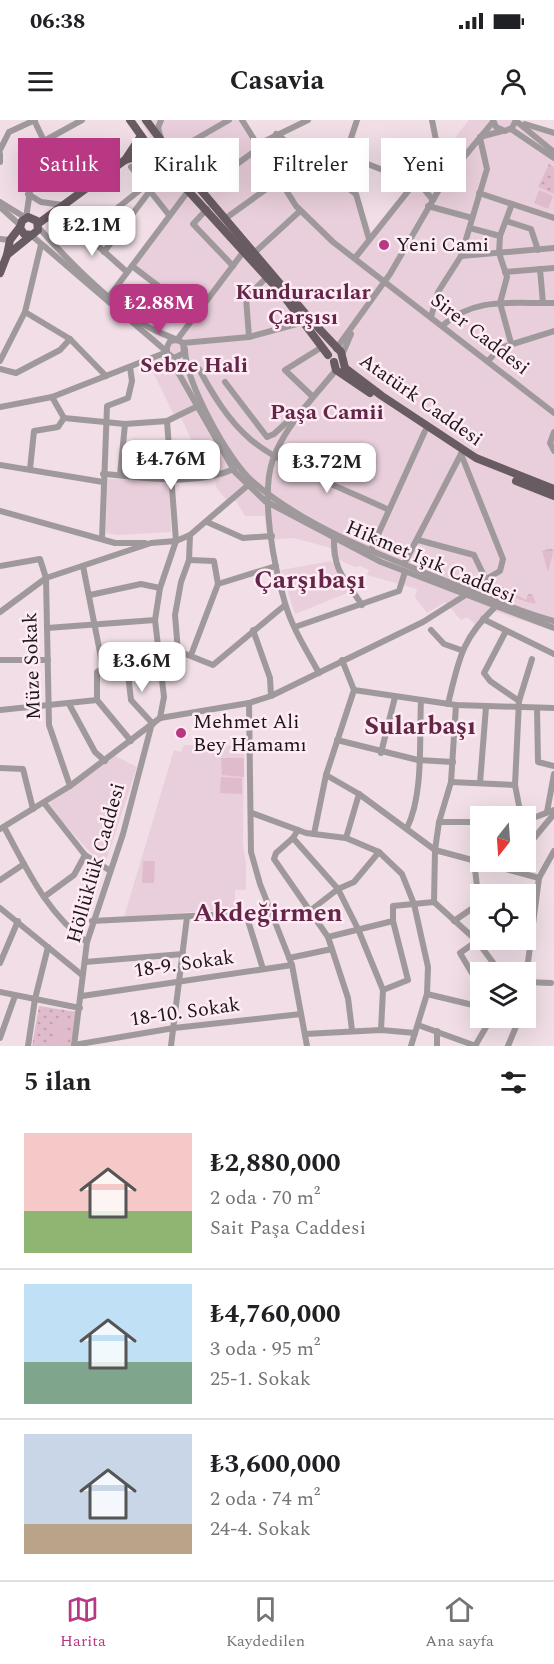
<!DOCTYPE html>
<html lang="tr">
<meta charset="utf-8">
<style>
:root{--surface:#fff;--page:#f2f2f2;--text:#202124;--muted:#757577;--line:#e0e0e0;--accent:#b83884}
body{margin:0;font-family:Spectral,serif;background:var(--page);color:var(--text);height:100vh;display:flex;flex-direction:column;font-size:22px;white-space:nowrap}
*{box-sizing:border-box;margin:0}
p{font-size:20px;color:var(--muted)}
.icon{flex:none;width:33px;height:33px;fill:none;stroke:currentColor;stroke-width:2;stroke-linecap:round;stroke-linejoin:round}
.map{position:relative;height:926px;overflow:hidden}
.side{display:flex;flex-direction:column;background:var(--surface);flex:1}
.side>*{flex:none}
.banner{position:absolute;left:18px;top:18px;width:519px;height:54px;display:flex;gap:12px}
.needle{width:39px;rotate:197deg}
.controls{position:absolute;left:470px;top:686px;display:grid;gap:12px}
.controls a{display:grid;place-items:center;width:66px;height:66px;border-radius:0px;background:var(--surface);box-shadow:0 6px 24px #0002;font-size:30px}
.price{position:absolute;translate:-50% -51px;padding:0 14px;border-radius:12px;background:#fff;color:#222;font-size:20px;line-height:39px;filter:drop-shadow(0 2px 3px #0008)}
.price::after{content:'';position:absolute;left:50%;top:36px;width:18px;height:14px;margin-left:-9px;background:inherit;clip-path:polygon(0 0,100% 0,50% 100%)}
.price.current{background:var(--accent);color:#fff}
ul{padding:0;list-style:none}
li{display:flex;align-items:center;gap:18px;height:150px;padding:0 24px}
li+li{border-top:2px solid var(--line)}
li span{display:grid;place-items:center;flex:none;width:168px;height:120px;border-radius:0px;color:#555}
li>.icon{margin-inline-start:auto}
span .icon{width:72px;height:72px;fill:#fffc;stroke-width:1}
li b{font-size:26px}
h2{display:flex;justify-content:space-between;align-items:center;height:72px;padding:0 24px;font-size:26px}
.pill{padding:0 21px;border-radius:0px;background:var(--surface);box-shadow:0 6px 24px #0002;font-size:21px;line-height:54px}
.pill.current{background:var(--accent);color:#fff}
.status{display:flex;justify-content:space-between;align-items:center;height:42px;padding:0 30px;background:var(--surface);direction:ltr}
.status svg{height:16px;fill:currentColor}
header{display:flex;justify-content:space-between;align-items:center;height:78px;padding:0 24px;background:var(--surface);font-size:27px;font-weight:700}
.tab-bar{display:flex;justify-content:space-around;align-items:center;height:84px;border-top:2px solid var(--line);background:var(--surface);font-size:16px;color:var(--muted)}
.tab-bar a{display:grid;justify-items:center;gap:3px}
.tab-bar .current{color:var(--accent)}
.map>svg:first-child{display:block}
.built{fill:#e9cfdb}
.grass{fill:url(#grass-tufts)}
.park{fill:url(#park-dots)}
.garden{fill:#dfbbcc}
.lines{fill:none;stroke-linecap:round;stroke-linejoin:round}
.minor{stroke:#a0999c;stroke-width:6}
.major{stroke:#685b61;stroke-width:8}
.poi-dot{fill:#b83884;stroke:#feebf4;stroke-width:2}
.labels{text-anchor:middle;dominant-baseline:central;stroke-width:5;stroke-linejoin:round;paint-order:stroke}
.poi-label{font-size:20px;fill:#1c1619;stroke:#feebf4;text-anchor:start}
.street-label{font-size:20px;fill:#1c1619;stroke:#feebf4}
.quarter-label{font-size:22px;font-weight:bold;fill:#632548;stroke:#feebf4}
.district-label{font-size:26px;font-weight:bold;fill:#632548;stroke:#feebf4}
</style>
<div class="status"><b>06:38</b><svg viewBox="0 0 49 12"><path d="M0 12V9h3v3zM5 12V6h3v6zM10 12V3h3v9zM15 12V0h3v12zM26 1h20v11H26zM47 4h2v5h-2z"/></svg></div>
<header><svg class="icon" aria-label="menu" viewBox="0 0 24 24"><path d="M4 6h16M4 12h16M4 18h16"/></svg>Casavia<svg class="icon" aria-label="person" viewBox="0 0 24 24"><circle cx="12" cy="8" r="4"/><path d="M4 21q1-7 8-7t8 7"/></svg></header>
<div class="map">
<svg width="554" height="926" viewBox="0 0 554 926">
<defs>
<pattern id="grass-tufts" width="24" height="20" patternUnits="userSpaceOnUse" patternTransform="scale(1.5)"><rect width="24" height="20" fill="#dfbbcc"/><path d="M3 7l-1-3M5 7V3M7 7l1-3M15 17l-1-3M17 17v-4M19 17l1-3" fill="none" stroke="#bfa0af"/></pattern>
<pattern id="park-dots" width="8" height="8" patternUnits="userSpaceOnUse" patternTransform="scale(1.5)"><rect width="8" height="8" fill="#dfbbcc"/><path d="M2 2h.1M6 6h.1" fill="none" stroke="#bfa0af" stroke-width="1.8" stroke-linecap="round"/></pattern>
</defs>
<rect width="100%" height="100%" fill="#f1dee7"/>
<!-- built -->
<g class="built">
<polygon points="140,0 244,0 257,22 276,12 357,73 371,112 414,60 408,54 417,40 434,36 450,24 469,0 520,0 554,11 554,511 494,491 478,507 467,497 461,500 445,482 427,493 415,477 417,469 367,455 369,450 360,446 355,447 331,436 331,428 294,418 268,420 265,396 245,396 236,381 227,381 216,367 215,359 207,357 181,297 174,295 146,238 162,232 193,195 130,146 166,95 126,43 150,16"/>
<polygon points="107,359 169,361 171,412 117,415 106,413"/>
<polygon points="331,441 352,471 295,494 281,450"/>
<polygon points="184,625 244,626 243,725 246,743 246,770 235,770 235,789 124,797 174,630 181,632"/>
<polygon points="115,636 137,647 106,741 104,742 90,732 47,685"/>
</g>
<!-- grass -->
<g class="grass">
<polygon points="548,429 554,429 548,452 542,431"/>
<path d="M501 466 526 480 528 474H532L536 483C530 485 505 474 500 470Z"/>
</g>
<!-- park -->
<g class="park">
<polygon points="549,44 554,47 554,74 538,67"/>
<polygon points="39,886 77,892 73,926 32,926"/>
</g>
<!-- garden -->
<g class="garden">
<polygon points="539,70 553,76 548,89 534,83"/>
<polygon points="221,638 244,638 244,657 222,655"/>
<polygon points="221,657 242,658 242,674 220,673"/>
<polygon points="143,741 155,741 154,763 142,763"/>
<polygon points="58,899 68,901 65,926 53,926"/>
</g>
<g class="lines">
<!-- minor -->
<g class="minor">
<polyline points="34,0 44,21"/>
<polyline points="161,0 158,8 161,18"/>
<polyline points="242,0 296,86 333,122 554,293"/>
<polyline points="432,0 444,61"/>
<polyline points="493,0 496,7 505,11 512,8 516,0"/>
<polyline points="516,1 554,32"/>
<polyline points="525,4 554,13"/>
<polyline points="511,9 554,38"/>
<polyline points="276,14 356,74 369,119"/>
<polyline points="480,17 502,11"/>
<polyline points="257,25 308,0"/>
<polyline points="0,30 9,12 35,0"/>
<polyline points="0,34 0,42"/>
<polyline points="170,34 229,0"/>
<polyline points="347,36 383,50 409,51 433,80"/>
<polyline points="131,47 169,95"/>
<polyline points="383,50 391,24"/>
<polyline points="337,60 357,0"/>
<polyline points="201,70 259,28"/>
<polyline points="479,73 554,98"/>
<polyline points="28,74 41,82 63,85"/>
<polyline points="0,82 26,98"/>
<polyline points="428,86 472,98"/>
<polyline points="0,87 20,105"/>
<polyline points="207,89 193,104 233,146"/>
<polyline points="26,98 33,51 44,21 82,0"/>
<polyline points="226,98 279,60"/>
<polyline points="506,101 531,109 538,130"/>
<polyline points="70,106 89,118 127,152"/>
<path d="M39 108C71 144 105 178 145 205 157 213 171 216 183 223L184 233 174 238 167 233V227L170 221 177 220"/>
<polyline points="470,108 500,116 499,133 507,157 500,183 511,223"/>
<polyline points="31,115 166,231"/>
<polyline points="500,116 512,84"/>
<polyline points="89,118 106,97 145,66"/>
<polyline points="0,119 10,120"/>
<polyline points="54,124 52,116 57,91"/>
<polyline points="104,132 149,72"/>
<polyline points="254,133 300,91"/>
<polyline points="461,136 554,128"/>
<polyline points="355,138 417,60"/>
<polyline points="132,146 195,194"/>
<polyline points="540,149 543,183"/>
<polyline points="505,152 554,148"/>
<polyline points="108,178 189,70"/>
<polyline points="25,192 70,219 106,256"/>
<polyline points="431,197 438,172 461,136 487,49 480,18"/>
<path d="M442 206C475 176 513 184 554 183"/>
<polyline points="249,217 246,178 267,157"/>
<polyline points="177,220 244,131"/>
<polyline points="183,223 249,217 304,202"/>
<path d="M185 229C185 261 228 340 252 361 306 408 385 437 451 463 484 476 519 492 554 501"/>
<polyline points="336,229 390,154 444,61 493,2"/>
<polyline points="167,233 235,352 265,381 381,442 554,508"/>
<polyline points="342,235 351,214"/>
<polyline points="0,241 25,192 41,125"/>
<polyline points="488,241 500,228 554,211"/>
<polyline points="0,249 16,253 60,230 70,219"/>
<path d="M189 253 199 249C213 275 228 300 250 319 281 346 350 371 389 390"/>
<polyline points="225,262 267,317 274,314 300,290"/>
<polyline points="52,277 64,298"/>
<polyline points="313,277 285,250 322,227"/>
<polyline points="0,287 52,277 167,232"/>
<polyline points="64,298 125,304 167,301 198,286"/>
<polyline points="554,312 550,323 554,331"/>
<polyline points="461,334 503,439 500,451 467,470"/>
<polyline points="0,345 103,362"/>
<polyline points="30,349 34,311 58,307 64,298"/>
<path d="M103 354C145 357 194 367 234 349"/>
<polyline points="120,355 125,304"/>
<polyline points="0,391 115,423 145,423"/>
<polyline points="207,402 243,418 272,416"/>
<path d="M334 418C333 451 345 459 362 485"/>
<polyline points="102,419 107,286 128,278 132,261 130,247"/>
<polyline points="418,420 474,435 486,460"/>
<polyline points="371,430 425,311"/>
<polyline points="189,440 214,441 218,464"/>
<polyline points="404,444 461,334"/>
<polyline points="0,446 40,439 46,458 49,605 70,666"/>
<polyline points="83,446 103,548 97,552 97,580 131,621"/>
<polyline points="90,475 141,464 160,468"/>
<polyline points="0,492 46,458 151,423 176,421 190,415 247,366"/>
<polyline points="483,499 554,534"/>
<polyline points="295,507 399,471 405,452"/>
<polyline points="47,508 155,500"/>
<polyline points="253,510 270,558 271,576"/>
<polyline points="431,510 444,524 461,530"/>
<polyline points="506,511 484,553 490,561 519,581"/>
<polyline points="178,531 175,495 181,462 189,440 190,415"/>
<polyline points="158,532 178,531 213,545 285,485"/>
<polyline points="191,535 218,464 276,446"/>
<polyline points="0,540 48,540"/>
<polyline points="342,540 354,570 326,655 359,674 435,730 434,782 477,821 500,852"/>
<polyline points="127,545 131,580 153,604"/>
<polyline points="103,548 159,538"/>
<path d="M319 553C307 531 292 508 285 483 274 446 260 376 273 339 285 306 314 277 336 250"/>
<polyline points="354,570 456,585 554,588"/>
<polyline points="249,583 251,732 260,764 292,845 307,926"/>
<polyline points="69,584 95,632 105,641"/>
<path d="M448 584C459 539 461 520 495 487"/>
<polyline points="537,588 538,642 554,646"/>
<polyline points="0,590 97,580"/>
<polyline points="160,598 249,583 271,576 423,502 464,476"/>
<polyline points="160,598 164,577 155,500 160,468 176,421 167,301"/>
<polyline points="337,620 418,640 453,642"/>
<polyline points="381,633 395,577"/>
<polyline points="0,648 23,649 33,689"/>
<polyline points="451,662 515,665"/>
<polyline points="480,663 486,587"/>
<polyline points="44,683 85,735 109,750"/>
<polyline points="547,692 554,654"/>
<polyline points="252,693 306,713 346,718 379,732 402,754 414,784 428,847 427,874 411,926"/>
<polyline points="521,696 515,665 519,581 532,539"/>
<polyline points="525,701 554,690"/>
<polyline points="439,702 451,662 456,585"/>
<polyline points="480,702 439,702 435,730 539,758"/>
<path d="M4 707C27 749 47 794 87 822"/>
<path d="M407 708C424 673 419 619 421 580"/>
<polyline points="0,709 70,666 160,598"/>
<polyline points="298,710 293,718 338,769 358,809 383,870 381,910"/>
<polyline points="314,714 326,655"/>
<polyline points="293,718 276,733 274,739 328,817 348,878 352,910"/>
<polyline points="346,718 359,674"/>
<polyline points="525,729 554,694"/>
<polyline points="474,741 479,783"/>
<polyline points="514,751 519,741"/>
<polyline points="0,760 24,744"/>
<polyline points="44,777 74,755 85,735"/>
<polyline points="0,788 82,855"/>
<polyline points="311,790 338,769 354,762 379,732"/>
<polyline points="246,794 263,849"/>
<polyline points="92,801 271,792"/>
<polyline points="454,801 480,783"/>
<polyline points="328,817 393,801"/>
<polyline points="289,838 332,829"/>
<polyline points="85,842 183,834"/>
<polyline points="0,843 18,801"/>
<polyline points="525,862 551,863"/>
<polyline points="525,865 539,758 554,731"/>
<polyline points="383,870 408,860 393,801 393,786 434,782"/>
<polyline points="0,872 80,888"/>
<polyline points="427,874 473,885 476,860 460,833 477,821"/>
<polyline points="82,876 292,845"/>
<polyline points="418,905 476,926"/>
<polyline points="305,914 381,910 415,913"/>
<polyline points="0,918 15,876"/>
<polyline points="74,925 174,908 301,894"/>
<polyline points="28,926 35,879 48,827"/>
<polyline points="74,926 87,822 123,714 151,607"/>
<polyline points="171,926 187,797"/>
<polyline points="437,926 437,911"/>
<polyline points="475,926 492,897"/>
<polyline points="508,926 520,897"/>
</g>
<!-- major -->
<g class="major">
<polyline points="130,0 152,31 283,175 328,235"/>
<polyline points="146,0 177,42 310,199 341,232 345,248 382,276 476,338 554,369"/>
<polyline points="125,40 153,32"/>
<polyline points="39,103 125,40 141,16"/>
<polyline points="7,135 10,120 20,107"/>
<polyline points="0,153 7,135 38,110 37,101 28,97 22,101 20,108 24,114 31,115"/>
<polyline points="334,242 336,250 370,273"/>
<polyline points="516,361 554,376"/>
</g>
</g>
<!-- markers -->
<g class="poi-dot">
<circle cx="384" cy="125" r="6"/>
<circle cx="181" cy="613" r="6"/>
</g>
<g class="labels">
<!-- poi labels -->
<g class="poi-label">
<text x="396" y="125">Yeni Cami</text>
<text x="193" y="602">Mehmet Ali<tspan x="193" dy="23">Bey Hamamı</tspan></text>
</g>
<!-- street labels -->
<g class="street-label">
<text transform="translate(480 214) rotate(38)">Sirer Caddesi</text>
<text transform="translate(421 280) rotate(35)">Atatürk Caddesi</text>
<text transform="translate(431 442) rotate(23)">Hikmet Işık Caddesi</text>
<text transform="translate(32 546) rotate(-92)">Müze Sokak</text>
<text transform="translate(96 743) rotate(-74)">Höllüklük Caddesi</text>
<text transform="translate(184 844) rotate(-8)">18-9. Sokak</text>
<text transform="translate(185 892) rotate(-8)">18-10. Sokak</text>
</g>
<!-- quarter labels -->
<g class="quarter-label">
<text x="303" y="172">Kunduracılar<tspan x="303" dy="25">Çarşısı</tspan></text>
<text x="194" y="245">Sebze Hali</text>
<text x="327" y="292">Paşa Camii</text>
</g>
<!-- district labels -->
<g class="district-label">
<text x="310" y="460">Çarşıbaşı</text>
<text x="420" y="606">Sularbaşı</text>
<text x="268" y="793">Akdeğirmen</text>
</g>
</g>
</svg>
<div class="controls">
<a><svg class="needle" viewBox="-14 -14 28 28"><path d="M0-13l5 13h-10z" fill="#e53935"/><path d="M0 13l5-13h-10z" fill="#757577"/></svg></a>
<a><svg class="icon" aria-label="locate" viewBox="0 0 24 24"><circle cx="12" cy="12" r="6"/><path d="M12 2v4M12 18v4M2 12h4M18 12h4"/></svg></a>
<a><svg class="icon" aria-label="layers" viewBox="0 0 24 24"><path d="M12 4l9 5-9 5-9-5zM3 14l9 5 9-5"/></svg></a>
</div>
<b class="price" style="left:92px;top:137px">₺2.1M</b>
<b class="price current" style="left:159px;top:215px">₺2.88M</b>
<b class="price" style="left:171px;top:371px">₺4.76M</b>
<b class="price" style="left:327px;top:374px">₺3.72M</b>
<b class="price" style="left:142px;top:573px">₺3.6M</b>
<div class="banner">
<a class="pill current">Satılık</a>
<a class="pill">Kiralık</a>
<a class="pill">Filtreler</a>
<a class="pill">Yeni</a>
</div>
</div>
<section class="side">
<h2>5 ilan<svg class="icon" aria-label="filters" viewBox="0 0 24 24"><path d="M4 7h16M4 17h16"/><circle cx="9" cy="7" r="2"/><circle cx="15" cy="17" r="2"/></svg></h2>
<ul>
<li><span style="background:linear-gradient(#f6c9c9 65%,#8fb573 0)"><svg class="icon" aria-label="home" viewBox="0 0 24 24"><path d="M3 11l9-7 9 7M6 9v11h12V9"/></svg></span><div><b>₺2,880,000</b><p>2 oda · 70 m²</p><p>Sait Paşa Caddesi</p></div></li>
<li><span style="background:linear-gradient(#bfe0f5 65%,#7fa58c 0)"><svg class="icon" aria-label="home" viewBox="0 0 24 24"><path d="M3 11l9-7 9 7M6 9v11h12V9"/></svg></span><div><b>₺4,760,000</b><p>3 oda · 95 m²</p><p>25-1. Sokak</p></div></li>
<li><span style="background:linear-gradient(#c9d6e8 75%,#b9a48a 0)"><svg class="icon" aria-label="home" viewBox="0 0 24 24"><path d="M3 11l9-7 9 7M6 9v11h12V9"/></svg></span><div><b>₺3,600,000</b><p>2 oda · 74 m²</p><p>24-4. Sokak</p></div></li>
</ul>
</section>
<nav class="tab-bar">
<a class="current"><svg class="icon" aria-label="map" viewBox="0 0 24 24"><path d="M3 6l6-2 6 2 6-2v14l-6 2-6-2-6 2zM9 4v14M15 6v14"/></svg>Harita</a>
<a><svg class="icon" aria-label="saved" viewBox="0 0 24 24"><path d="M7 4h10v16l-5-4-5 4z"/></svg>Kaydedilen</a>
<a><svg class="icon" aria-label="home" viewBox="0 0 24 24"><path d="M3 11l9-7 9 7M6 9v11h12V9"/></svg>Ana sayfa</a>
</nav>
